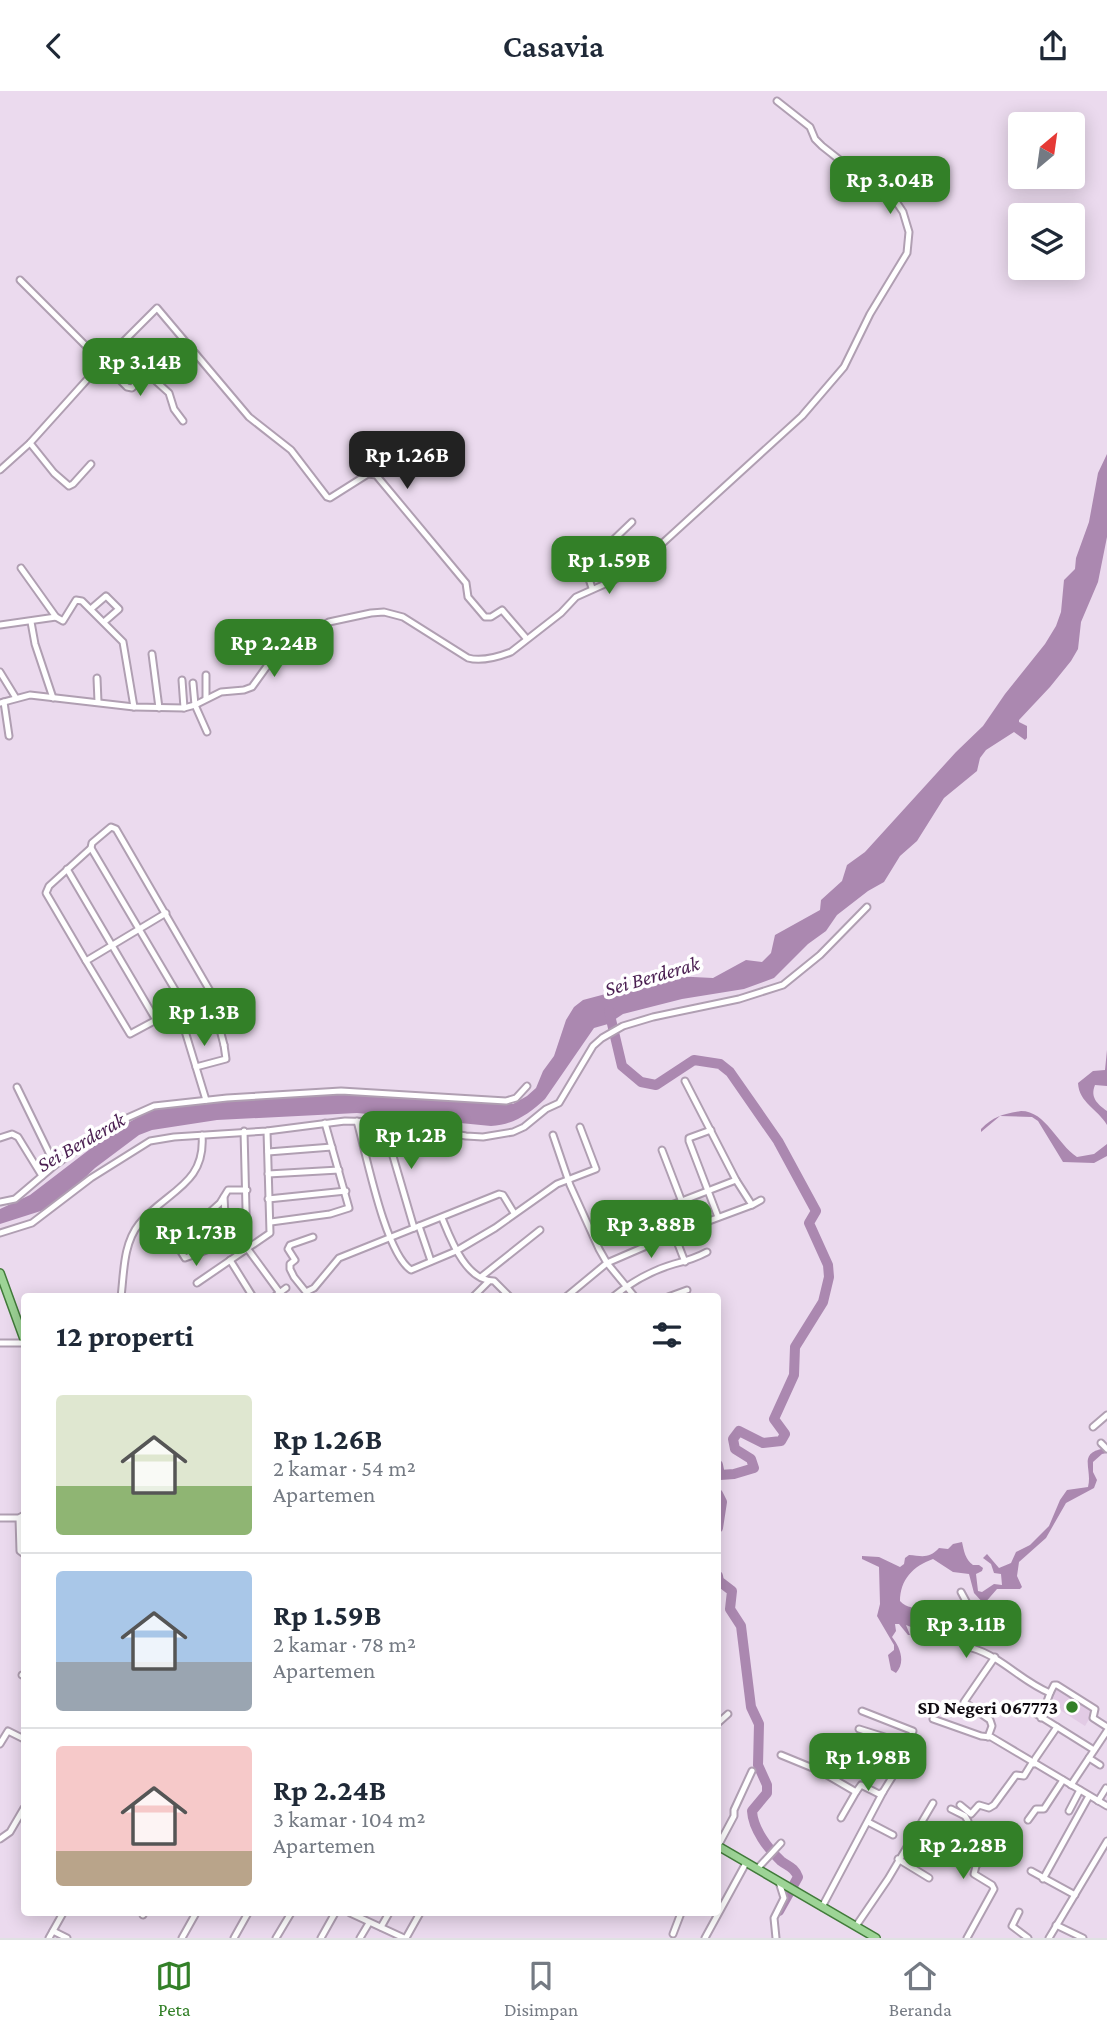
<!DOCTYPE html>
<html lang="id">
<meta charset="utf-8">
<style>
:root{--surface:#fff;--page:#f2f2f3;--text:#1f2937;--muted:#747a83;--line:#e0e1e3;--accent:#338028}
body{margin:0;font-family:"Crimson Pro",serif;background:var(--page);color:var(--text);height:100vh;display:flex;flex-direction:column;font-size:26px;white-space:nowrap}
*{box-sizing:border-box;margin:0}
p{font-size:23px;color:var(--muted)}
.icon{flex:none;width:38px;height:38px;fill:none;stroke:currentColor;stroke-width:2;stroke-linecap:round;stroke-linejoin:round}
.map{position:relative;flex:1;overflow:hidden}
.sheet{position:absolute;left:21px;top:1202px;width:700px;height:623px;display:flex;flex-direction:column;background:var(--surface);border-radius:7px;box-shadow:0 4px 18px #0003}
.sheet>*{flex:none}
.needle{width:46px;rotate:29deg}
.controls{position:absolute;left:1008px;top:21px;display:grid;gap:14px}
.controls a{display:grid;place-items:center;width:77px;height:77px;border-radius:7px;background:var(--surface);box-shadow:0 4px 18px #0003;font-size:35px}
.price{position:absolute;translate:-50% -60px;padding:0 16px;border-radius:14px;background:var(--accent);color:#fff;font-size:23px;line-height:46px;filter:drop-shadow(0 2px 4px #0008)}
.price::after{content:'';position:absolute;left:50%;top:42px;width:21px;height:16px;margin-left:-10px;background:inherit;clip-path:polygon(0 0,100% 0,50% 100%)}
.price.current{background:#222;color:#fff}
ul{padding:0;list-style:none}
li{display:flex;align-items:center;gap:21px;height:175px;padding:0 35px}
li+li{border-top:2px solid var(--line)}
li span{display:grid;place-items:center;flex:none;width:196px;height:140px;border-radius:7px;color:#555}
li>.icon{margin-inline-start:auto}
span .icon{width:84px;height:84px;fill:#fffc;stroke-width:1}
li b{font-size:30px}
h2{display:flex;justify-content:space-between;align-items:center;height:84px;padding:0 35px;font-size:30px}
header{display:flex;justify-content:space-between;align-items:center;height:91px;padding:0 35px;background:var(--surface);font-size:32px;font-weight:600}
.dock{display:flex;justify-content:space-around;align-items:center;height:98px;border-top:2px solid var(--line);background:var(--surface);font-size:19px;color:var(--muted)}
.dock a{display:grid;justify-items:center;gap:4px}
.dock .current{color:var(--accent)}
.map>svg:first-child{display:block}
.built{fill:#e2cbe5}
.water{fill:#ab88b0}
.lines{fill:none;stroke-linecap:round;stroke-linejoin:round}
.river{stroke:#ab88b0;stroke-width:10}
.minor-casing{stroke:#b09fb2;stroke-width:9}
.major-casing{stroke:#417b3a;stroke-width:10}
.minor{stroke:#fff;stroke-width:5}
.major{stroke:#9dd496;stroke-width:7}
.poi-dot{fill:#338028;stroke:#fff;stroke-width:2.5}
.labels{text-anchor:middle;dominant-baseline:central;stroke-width:7;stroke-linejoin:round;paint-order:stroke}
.poi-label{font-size:19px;font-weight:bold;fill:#100b11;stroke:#fff;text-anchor:end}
.water-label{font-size:21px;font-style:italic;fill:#491d50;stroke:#fff}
</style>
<header><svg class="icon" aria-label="back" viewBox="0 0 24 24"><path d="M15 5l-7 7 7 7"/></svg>Casavia<svg class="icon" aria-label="share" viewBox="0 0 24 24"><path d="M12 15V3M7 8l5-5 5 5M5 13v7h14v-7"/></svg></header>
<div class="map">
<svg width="1107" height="1847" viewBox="0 0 1107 1847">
<rect width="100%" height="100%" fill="#ebdaee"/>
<!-- built -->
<polygon class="built" points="1055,1595 1094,1620 1085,1635 1049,1612"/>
<!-- water -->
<g class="water">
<path d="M1107 363V446L1098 491 1081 531 1078 558 1071 570 1050 596 1019 629V631L1027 635V647L1025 649 1014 641 986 659 980 667 977 680 944 707 917 750 900 765 884 791 868 800 837 824 826 840 808 853 774 887 744 898 682 908 623 923 608 933 594 937 545 1008C529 1023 513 1034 491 1035L357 1022 217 1029 152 1039 139 1044 95 1077 72 1099 47 1118 0 1133V1118L30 1104 111 1042 150 1019 245 1007 256 1009 264 1006 302 1003 318 1004 329 1002 513 1013 527 1005 536 997 543 980 554 965 566 929 574 916 583 909 673 885 713 887 746 869 762 871 771 862 775 844 820 819 821 809 842 790 847 774 865 761 956 661 983 635 1005 603 1045 553 1056 535 1061 521 1064 489 1075 478 1076 467 1089 431 1098 382Z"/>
<path d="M1107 959V995L1095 994C1090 1006 1097 1013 1107 1020V1034C1098 1018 1079 1012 1078 992L1093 980 1105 979Z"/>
<path d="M1021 1020C1046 1020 1057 1053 1077 1066L1094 1063 1107 1053V1065L1094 1072 1063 1071 1038 1030 1032 1026 1000 1025 981 1041V1038C994 1025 1003 1023 1021 1020Z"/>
<path d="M1107 1357V1362L1102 1363 1093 1371V1381L1097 1389 1094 1397 1066 1412 1046 1447 1019 1471 1017 1485 1022 1496 1020 1498H997L984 1513 974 1502 969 1483 953 1481 933 1468C913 1475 900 1489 900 1510 907 1518 915 1515 923 1521L921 1531 936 1532 935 1520 949 1523 940 1535 930 1536 917 1546 916 1538 906 1534 910 1544H908L899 1533H895L896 1540 892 1546C900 1556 906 1571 896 1582L891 1579 888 1564 894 1559V1554L877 1525 880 1513 879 1476 862 1468V1465L879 1466 900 1476 904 1473 905 1467 909 1464C922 1465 929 1468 939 1457L948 1458 953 1453 962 1451C964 1460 965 1468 973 1474H979L983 1477 982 1480 976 1483 978 1500 982 1501 994 1493 1002 1494 1001 1483 994 1482 991 1473 983 1467 987 1463 999 1477 1011 1472 1016 1461 1030 1454 1049 1435 1060 1409 1067 1399 1088 1396C1093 1377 1076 1361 1107 1357Z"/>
</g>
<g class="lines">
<!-- river -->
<g class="river">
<polyline points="609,920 622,975 641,991 656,994 694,969 720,973 730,981 778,1050 816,1120 809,1132 828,1174 829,1186 823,1211 795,1256 794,1284 774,1328 785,1343 781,1350 763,1352 739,1340 733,1348 735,1358 751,1368 754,1377 734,1383 720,1384 718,1374"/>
<polyline points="718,1403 722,1411 718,1437"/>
<path d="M718 1485 719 1490 732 1500 730 1518 741 1535 751 1616 759 1633 758 1674 767 1694V1702L752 1720C753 1738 768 1758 781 1770 789 1776 794 1776 798 1786L779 1820"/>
</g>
<!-- minor casing -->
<g class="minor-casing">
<g id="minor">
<polyline points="20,189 127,296 132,297 144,284 148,283 169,302 174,318 183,330"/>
<polyline points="30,352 54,382 69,395 73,393 91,373"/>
<polyline points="0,379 30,352 102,272 157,217 249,326 291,359 327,406 330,407 368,383 376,384 466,492 468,506 485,526 491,526 502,519 526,547"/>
<polyline points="21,477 56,526"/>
<polyline points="592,497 585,476 632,431"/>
<polyline points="92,517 106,505 119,518 104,531"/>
<polyline points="31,531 35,553 53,607"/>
<polyline points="0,534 56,526 63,530 76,509 82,510 123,551 134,616"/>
<polyline points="152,563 159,617"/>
<polyline points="0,581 16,607"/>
<polyline points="97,587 98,611"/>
<polyline points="182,589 184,617"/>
<polyline points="193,592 195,614 207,641"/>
<polyline points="206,607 206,584"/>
<polyline points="4,611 9,645"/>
<path d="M0 612 30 604 134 616 184 617 195 614 221 601 244 599 252 596 270 571 304 545 329 531 371 522 384 521 403 526 468 567C482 571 498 566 511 561L561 522 576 506 614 489 643 470 802 325 844 276 870 223 907 162 909 141 903 121 889 100 871 82 841 70 822 55 815 48 810 36 777 10"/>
<polyline points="67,778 156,929"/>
<polyline points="166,822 86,870 130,943 210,900"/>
<polyline points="86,870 46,802 49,795 91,757"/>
<polyline points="184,914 91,757 92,752 111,736 116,738 210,900 224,954"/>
<polyline points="178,917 206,1009"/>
<polyline points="196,976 226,968 224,954"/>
<polyline points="17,996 55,1074"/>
<path d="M357 1030C366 1062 385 1162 411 1179L456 1160 495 1137 557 1093 596 1078 580 1036"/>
<polyline points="383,1031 414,1137"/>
<polyline points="711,1039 689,1047 689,1050 718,1126"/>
<polyline points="244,1040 247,1157 280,1202"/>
<polyline points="553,1044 570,1094 599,1158 607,1172 635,1206"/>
<polyline points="0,1047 12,1043 18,1046 42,1085"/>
<polyline points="662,1059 682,1111"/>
<polyline points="268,1061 332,1056"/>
<polyline points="268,1083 339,1079"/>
<polyline points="224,1106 226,1143"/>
<polyline points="268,1108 346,1100"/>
<polyline points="0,1111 15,1108 55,1074 86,1052 127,1027 154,1015 227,1007 341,1000 506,1010 516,1007 527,995"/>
<polyline points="752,1114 761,1109"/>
<polyline points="664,1117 685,1171"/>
<polyline points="155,1119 185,1167 217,1155"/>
<path d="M442 1127C451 1149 466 1190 494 1190L510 1206"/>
<polyline points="271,1131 330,1123 349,1117 325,1032"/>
<polyline points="419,1135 431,1170"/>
<polyline points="189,1140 220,1112 228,1099 247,1099"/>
<polyline points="167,1141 186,1127"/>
<polyline points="0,1142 32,1132 91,1087 150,1050 174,1046 267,1040 345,1030 383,1031 466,1045 483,1046 513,1041 524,1036 546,1018 559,1012 593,955 602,947 623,935 653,926 739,908 783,894 820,864 867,816"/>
<polyline points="594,1144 736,1089"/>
<polyline points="313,1146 290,1154 288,1158 295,1169 290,1173 290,1178 294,1186 306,1201 314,1197 339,1167 499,1103 503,1104 514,1122"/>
<polyline points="230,1169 253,1206"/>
<polyline points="481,1186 540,1139"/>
<polyline points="197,1192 270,1142 267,1040"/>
<path d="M121 1206C124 1182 123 1153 139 1133 166 1100 206 1094 202 1044"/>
<polyline points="274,1206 286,1197"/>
<polyline points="473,1206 489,1190"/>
<polyline points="566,1206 607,1172 674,1143 752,1114 736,1089 685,990"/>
<path d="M613 1206C630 1192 653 1179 674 1173 686 1170 696 1167 707 1161"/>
<polyline points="668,1206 687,1199"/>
<polyline points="0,1252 24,1252"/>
<polyline points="1093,1336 1107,1324"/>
<polyline points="1101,1352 1107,1358"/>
<polyline points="0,1427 19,1427 24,1424"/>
<polyline points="19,1427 20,1460 24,1463"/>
<path d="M961 1501 975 1527 972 1557C1002 1566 1021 1590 1050 1602L1054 1594H1057L1095 1618 1093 1627 1107 1636"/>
<polyline points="22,1584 24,1585"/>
<polyline points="1022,1614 1094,1659"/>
<polyline points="1041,1627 1050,1602"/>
<polyline points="933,1628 981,1645 991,1646 1107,1715"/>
<polyline points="718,1632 728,1623"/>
<polyline points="859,1638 907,1653"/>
<polyline points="988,1646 992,1635 990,1629 964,1611 995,1566"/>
<polyline points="0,1653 8,1640 24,1648"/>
<polyline points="781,1664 820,1680 856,1701 861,1694 879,1703 883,1701"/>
<polyline points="1089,1667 1100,1674"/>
<polyline points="1034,1673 1035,1668 1057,1636"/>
<polyline points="1071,1694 1107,1640"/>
<polyline points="1098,1710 1106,1697"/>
<polyline points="960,1714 971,1723 979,1714 989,1717 994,1714 1016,1684 1024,1685 1032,1672"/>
<polyline points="951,1718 965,1725 968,1730 952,1760"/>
<polyline points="1069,1720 1080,1699"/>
<polyline points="841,1727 856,1701"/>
<polyline points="1028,1729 1036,1718 1044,1718 1063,1689"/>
<polyline points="868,1731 893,1744"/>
<polyline points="917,1738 976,1775 998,1738"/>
<polyline points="0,1748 10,1741 24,1717"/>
<polyline points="718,1755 734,1725 734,1719 752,1680"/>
<polyline points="898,1768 929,1787"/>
<polyline points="757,1778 781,1752"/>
<polyline points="1031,1780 1075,1804"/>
<polyline points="1043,1788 1089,1705"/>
<polyline points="822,1816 883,1701 899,1675 913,1640 862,1620"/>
<polyline points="1019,1821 1012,1835 1028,1847"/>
<polyline points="350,1822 404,1847"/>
<polyline points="143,1824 144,1822"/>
<polyline points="1056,1834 1083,1847"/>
<polyline points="856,1835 888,1788 933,1712"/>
<polyline points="381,1836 389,1822"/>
<polyline points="53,1840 67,1847"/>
<polyline points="673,1843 681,1822"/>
<polyline points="49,1847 63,1822"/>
<polyline points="182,1847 196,1822"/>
<polyline points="234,1847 248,1822"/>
<polyline points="276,1847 291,1822"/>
<polyline points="321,1847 335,1822"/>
<polyline points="360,1847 369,1832"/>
<polyline points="406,1847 420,1822"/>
<polyline points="705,1847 746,1772"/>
<polyline points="776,1847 774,1827 784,1807 779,1791"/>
<polyline points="967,1847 994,1798 992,1794 974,1783 976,1775"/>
<polyline points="1049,1847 1107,1750"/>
</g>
</g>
<!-- major casing -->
<g class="major-casing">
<g id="major">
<polyline points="0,1182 24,1248"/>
<polyline points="718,1755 876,1847"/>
</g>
</g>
<!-- minor -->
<use href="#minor" class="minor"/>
<!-- major -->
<use href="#major" class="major"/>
</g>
<!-- markers -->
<circle class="poi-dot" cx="1072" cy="1616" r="7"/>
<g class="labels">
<!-- poi labels -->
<g class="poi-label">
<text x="1058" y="1616">SD Negeri 067773</text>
</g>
<!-- water labels -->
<g class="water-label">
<text transform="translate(652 885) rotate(-16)">Sei Berderak</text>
<text transform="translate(81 1051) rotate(-30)">Sei Berderak</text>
</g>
</g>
</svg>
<div class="controls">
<a><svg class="needle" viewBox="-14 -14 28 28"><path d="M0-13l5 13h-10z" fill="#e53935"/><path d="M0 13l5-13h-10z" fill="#747a83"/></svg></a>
<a><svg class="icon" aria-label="layers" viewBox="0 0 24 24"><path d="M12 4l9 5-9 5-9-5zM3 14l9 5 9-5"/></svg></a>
</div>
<b class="price" style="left:890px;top:125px">Rp 3.04B</b>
<b class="price" style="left:140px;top:307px">Rp 3.14B</b>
<b class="price current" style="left:407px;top:400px">Rp 1.26B</b>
<b class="price" style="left:609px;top:505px">Rp 1.59B</b>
<b class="price" style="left:274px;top:588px">Rp 2.24B</b>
<b class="price" style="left:204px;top:957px">Rp 1.3B</b>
<b class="price" style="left:411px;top:1080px">Rp 1.2B</b>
<b class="price" style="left:651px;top:1169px">Rp 3.88B</b>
<b class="price" style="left:196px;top:1177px">Rp 1.73B</b>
<b class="price" style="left:966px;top:1569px">Rp 3.11B</b>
<b class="price" style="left:868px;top:1702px">Rp 1.98B</b>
<b class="price" style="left:963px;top:1790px">Rp 2.28B</b>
<section class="sheet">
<h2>12 properti<svg class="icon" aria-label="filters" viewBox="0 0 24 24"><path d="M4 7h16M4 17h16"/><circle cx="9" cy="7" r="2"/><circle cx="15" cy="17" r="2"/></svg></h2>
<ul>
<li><span style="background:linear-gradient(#dfe7d0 65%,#8fb573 0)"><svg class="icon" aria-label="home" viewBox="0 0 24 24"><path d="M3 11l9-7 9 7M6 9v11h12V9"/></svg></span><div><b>Rp 1.26B</b><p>2 kamar · 54 m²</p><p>Apartemen</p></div></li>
<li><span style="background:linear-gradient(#a9c7e8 65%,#9aa5b1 0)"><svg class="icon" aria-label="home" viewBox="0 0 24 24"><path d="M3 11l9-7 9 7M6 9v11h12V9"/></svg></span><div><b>Rp 1.59B</b><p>2 kamar · 78 m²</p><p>Apartemen</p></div></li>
<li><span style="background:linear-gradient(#f6c9c9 75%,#b9a48a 0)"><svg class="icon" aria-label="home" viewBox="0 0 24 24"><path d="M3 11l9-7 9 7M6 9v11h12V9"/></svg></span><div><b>Rp 2.24B</b><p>3 kamar · 104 m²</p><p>Apartemen</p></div></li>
</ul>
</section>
</div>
<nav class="dock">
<a class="current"><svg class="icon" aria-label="map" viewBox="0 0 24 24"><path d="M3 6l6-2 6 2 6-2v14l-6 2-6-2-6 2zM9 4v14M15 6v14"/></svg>Peta</a>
<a><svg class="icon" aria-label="saved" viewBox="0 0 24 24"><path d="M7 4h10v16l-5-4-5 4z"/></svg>Disimpan</a>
<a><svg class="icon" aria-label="home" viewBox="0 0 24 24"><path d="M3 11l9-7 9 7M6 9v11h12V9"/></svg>Beranda</a>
</nav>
